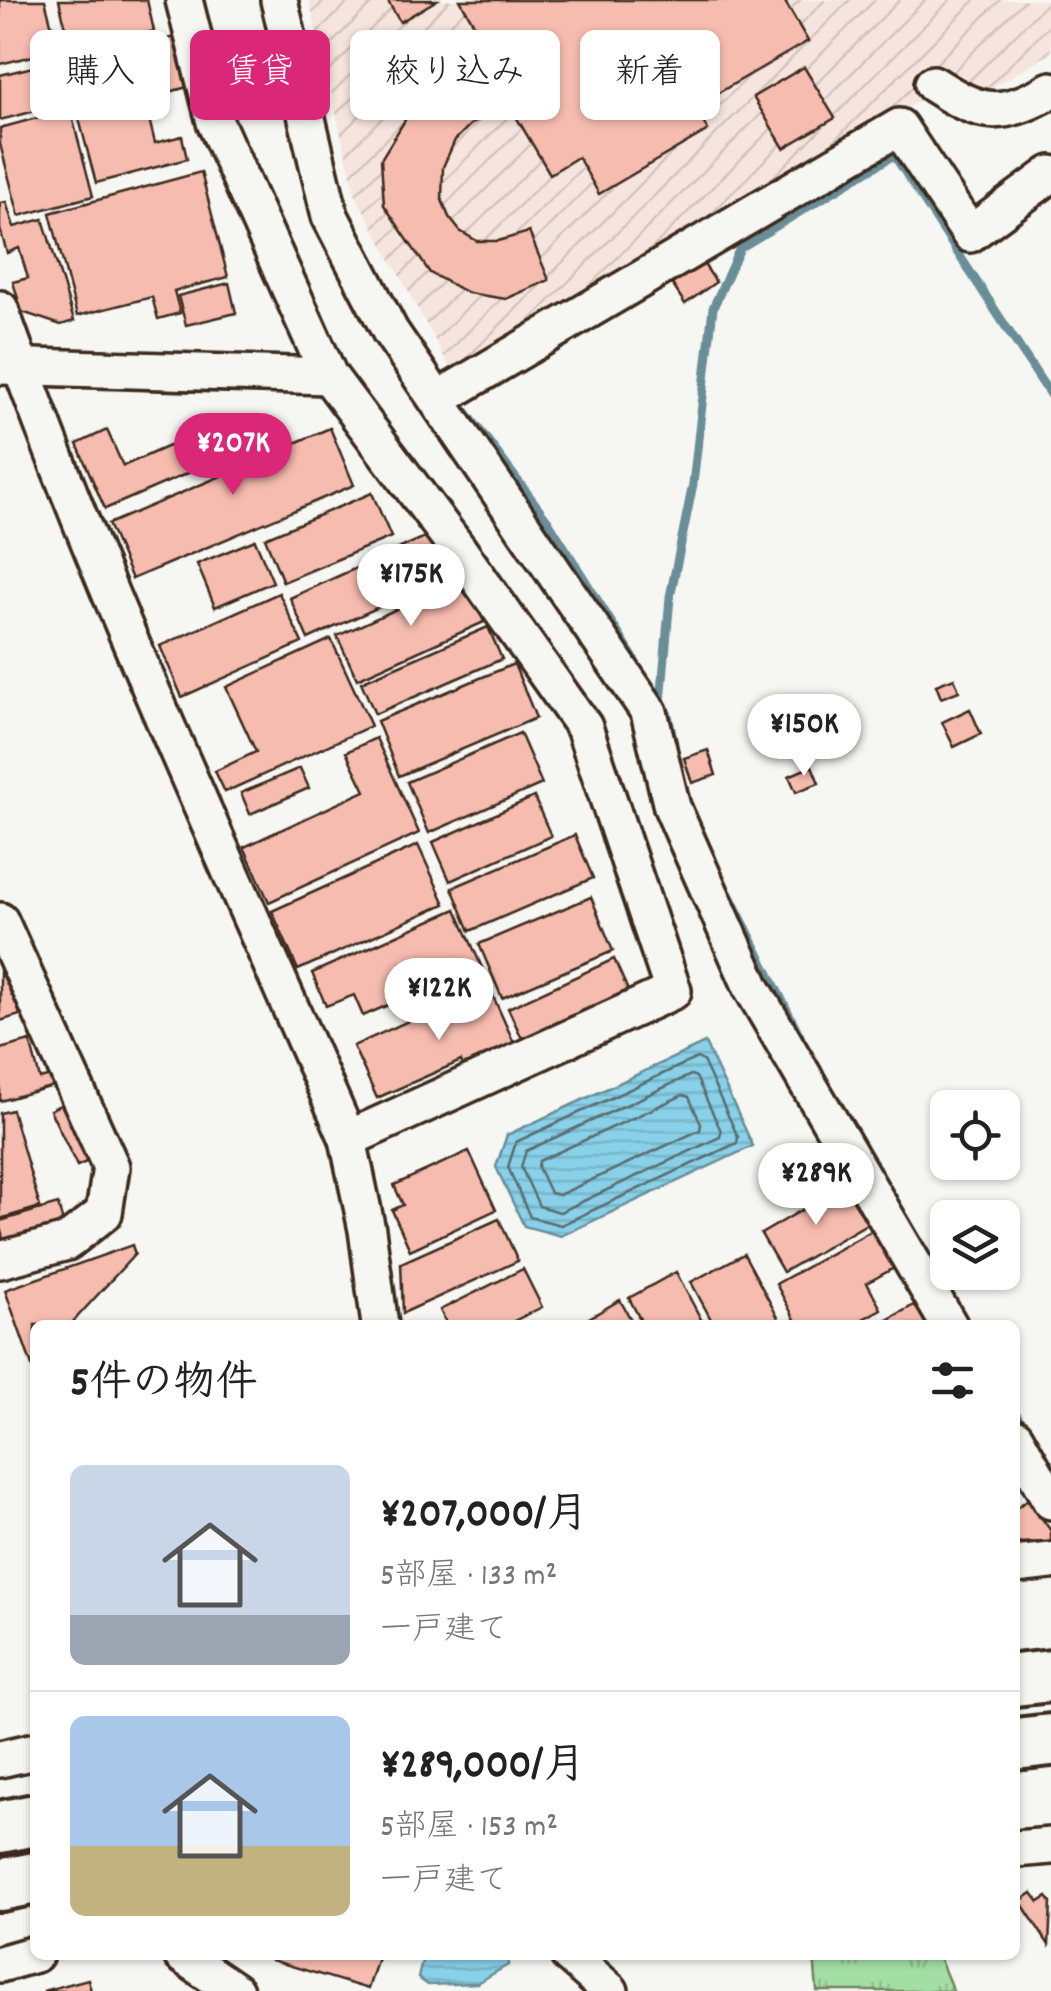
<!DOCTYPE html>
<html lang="ja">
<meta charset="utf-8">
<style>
:root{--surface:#fff;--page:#f6f6f6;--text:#222;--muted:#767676;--line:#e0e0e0;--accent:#db2777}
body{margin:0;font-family:Dekko,"Klee One",sans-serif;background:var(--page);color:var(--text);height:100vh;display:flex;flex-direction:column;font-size:38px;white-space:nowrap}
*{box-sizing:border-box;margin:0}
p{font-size:32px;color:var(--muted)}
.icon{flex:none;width:55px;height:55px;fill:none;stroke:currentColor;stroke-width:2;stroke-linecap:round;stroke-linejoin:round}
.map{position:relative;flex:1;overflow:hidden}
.panel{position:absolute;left:30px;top:1320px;width:990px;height:640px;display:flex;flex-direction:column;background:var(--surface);border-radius:15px;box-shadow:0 2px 8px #0004}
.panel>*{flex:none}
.banner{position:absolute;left:30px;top:30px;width:992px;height:90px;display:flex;gap:20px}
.buttons{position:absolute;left:930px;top:1090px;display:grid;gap:20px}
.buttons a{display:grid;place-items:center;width:90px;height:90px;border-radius:15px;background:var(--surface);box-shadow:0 2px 8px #0004;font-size:50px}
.price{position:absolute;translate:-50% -85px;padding:0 22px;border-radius:35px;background:#fff;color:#222;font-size:32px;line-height:65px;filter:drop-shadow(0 2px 5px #0008)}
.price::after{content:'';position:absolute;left:50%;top:60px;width:30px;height:22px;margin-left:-15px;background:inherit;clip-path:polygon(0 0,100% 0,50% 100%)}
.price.active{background:var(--accent);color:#fff}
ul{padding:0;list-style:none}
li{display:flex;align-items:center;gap:30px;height:250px;padding:0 40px}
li+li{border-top:2px solid var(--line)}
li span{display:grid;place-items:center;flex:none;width:280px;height:200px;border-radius:15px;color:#555}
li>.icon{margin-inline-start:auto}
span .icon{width:120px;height:120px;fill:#fffc;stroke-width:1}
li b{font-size:42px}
h2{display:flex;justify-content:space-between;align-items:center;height:120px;padding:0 40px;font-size:42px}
.pill{padding:0 35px;border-radius:15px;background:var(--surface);box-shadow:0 2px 8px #0004;font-size:35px;line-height:90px}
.pill.active{background:var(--accent);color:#fff}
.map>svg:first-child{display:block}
.industrial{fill:url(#industrial-furrows)}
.park{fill:url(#park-tufts);stroke:#6f8461;stroke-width:2.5}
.water{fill:url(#water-rules);stroke:#698e98;stroke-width:2.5}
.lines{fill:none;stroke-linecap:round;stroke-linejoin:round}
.shore{stroke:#5a6d6f;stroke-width:2.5}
.stream{stroke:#698e98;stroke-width:9}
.building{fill:#f7bcb0;stroke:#3b2a1e;stroke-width:2.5}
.minor-casing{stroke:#3b2a1e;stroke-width:42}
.highway-casing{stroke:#3b2a1e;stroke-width:58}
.minor{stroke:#f6f6f2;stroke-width:35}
.highway{stroke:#f6f6f2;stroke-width:50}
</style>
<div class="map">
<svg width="1051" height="1991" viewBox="0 0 1051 1991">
<defs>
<pattern id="industrial-furrows" width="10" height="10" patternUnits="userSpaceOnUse" patternTransform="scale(2.5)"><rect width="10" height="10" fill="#f6e5de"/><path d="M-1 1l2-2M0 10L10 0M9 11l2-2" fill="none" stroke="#d4c5be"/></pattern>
<pattern id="park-tufts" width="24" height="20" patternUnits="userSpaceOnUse" patternTransform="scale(2.5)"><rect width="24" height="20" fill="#a3dea4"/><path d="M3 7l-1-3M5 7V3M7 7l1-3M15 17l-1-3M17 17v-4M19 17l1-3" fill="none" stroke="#8dbf8d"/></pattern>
<pattern id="water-rules" width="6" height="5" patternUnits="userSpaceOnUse" patternTransform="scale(2.5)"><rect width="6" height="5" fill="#88d1e9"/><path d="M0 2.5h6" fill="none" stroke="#76b4c7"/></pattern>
</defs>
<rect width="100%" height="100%" fill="#f6f6f2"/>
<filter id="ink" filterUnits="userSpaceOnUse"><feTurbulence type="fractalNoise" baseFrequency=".01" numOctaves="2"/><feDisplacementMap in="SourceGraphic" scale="20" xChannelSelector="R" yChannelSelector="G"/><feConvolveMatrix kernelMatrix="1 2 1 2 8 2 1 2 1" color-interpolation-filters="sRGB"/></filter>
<g filter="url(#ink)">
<!-- industrial -->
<polygon class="industrial" points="309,0 1051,0 1051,53 979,95 963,75 453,373 356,196"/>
<!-- park -->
<polygon class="park" points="814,1955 938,1955 953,1991 817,1991"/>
<!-- water -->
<g class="water">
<polygon points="705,1043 753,1146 561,1236 524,1226 496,1167 507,1135"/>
<polygon points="427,1955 508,1955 508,1965 477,1983 428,1985 418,1978 423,1957"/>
</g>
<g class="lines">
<!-- shore -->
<g class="shore">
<polygon points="697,1058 703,1061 738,1137 737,1143 561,1225 530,1217 508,1167 516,1142"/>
<polygon points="691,1075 696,1077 721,1131 720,1137 560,1212 539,1206 521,1167 526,1151"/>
<polygon points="683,1095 689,1097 701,1124 700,1130 559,1195 550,1193 538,1167 539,1161"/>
</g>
<!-- stream -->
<g class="stream">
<polyline points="457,400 548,521 634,659"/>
<polyline points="661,702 670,597 693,484 713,308 740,248 894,155 1051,396"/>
<polyline points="663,706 668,715 674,744"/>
<polyline points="729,894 800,1036"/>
<polyline points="1015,1412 1026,1431"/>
</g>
</g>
<!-- building -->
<g class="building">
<polygon points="0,0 45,0 58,50 0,64"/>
<polygon points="59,0 147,0 154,31 71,51"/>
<polygon points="387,0 437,0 400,22"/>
<polygon points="460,0 784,0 808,41 694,107 708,130 599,194 578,157 550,174 508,103 470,125 455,140 443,167 442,200 449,217 460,231 477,241 498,241 529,232 549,280 506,299 468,293 430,273 384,205 381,159 416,102 493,57"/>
<polygon points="178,36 191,86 144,99 155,143 182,136 187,159 96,183 65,66"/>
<polygon points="57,61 67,103 0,120 0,75"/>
<polygon points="804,67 835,118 784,148 753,97"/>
<polygon points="70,109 93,196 19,216 0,144 0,128"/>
<polygon points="201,172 228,277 174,291 180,313 158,319 152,297 77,316 50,213"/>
<polygon points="6,202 14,227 43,219 74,321 61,325 22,312 13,282 28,278 19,248 7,253 0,229 0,203"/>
<polygon points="703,263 716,282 685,304 672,284"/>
<polygon points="229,283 236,313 186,325 178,296"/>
<polygon points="254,419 269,454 330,428 354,485 132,579 108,524 228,473 213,437"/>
<polygon points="107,430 123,466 203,431 216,461 105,509 77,444"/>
<polygon points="372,493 391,537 283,582 265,538"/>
<polygon points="427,536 446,577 308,639 290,598"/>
<polygon points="255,540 273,582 215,607 197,564"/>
<polygon points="465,578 484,622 357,679 337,636"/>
<polygon points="279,593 302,643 182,697 160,646"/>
<polygon points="488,627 502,659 375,714 361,682"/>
<polygon points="331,639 371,726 225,792 215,771 256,752 226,687"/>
<polygon points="514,664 536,718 399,776 377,721"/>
<polygon points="954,678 959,691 941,698 936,685"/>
<polygon points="826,704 835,731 800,742 791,715"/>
<polygon points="970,709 981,734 954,747 942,722"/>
<polygon points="520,733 542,784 429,833 407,782"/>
<polygon points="376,738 419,833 269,902 244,847 365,791 346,752"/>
<polygon points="708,750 716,775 692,783 684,758"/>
<polygon points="812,766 819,783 796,792 789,776"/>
<polygon points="300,768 309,788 250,814 241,793"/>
<polygon points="534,797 551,836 450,881 433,842"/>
<polygon points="575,835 593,878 470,931 452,888"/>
<polygon points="418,845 445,904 298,970 272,911"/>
<polygon points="591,897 613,951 502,998 479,944"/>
<polygon points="456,909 487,979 447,996 440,982 363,1016 354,995 326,1006 312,973"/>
<polygon points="0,949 20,1015 0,1021"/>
<polygon points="614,959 631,997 525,1045 508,1008"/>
<polygon points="488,985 519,1054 468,1077 461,1061 377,1098 353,1046"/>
<polygon points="30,1041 40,1079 51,1076 54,1086 0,1101 0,1049"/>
<polygon points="66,1102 93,1159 77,1166 50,1110"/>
<polygon points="12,1110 40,1207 0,1219 0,1113"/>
<polygon points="469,1151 496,1210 410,1250 392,1210 403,1205 394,1185"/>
<polygon points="848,1183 870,1222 783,1272 761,1234"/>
<polygon points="58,1204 63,1223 3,1241 0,1221"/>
<polygon points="499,1219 518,1261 403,1313 401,1263"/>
<polygon points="873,1230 894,1268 867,1283 881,1309 852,1325 798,1325 776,1284"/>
<polygon points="132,1245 135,1254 70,1325 35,1325 35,1363 32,1366 5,1290"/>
<polygon points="744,1254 782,1325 714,1325 691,1282"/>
<polygon points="523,1269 542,1307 506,1325 447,1325 440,1310"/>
<polygon points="676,1272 704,1325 643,1325 629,1298"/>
<polygon points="620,1300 634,1325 577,1325"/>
<polygon points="916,1304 929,1325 878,1325"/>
<polygon points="1028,1499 1051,1531 1051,1542 1015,1543 1015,1509"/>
<polygon points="1032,1893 1039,1902 1047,1897 1051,1902 1049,1945 1020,1901"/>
<polygon points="272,1955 333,1957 379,1955 368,1989 271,1960"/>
<polygon points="88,1979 91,1991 43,1991"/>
</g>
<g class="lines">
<!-- minor casing -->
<g class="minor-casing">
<g id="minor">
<polyline points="184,0 215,122 329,376 458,549 584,727 673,991 348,1139"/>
<polyline points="279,0 330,216 390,331 649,712 672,807 752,988 949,1325"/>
<path d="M933 84C981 115 1000 119 1051 90"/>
<path d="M0 309C100 591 229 864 348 1139L367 1230 380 1325"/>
<polyline points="0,366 329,376"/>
<polyline points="438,399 899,127 970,234 1051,174"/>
<polyline points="0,921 111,1167 104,1213 67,1242 0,1260"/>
<polyline points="1015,1437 1051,1501"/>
<polyline points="1015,1565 1051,1561"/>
<polyline points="0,1759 35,1751"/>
<polyline points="1015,1849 1051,1846"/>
<polyline points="182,1955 235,1991"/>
<polyline points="569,1955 610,1991"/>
<polyline points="0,1964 35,1954"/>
</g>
</g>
<!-- highway casing -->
<g class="highway-casing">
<g id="highway">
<polyline points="1015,1680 1051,1676"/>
<polyline points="1015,1744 1051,1740"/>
<polyline points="0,1827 35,1820"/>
<polyline points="0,1885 35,1878"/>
</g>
</g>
<!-- minor -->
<use href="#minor" class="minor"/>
<!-- highway -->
<use href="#highway" class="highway"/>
</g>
</g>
</svg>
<div class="buttons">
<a><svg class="icon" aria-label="locate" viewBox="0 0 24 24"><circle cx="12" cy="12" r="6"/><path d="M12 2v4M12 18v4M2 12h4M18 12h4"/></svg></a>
<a><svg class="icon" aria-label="layers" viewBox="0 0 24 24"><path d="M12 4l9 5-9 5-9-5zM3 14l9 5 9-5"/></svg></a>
</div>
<b class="price active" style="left:233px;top:498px">¥207K</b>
<b class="price" style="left:411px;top:629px">¥175K</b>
<b class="price" style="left:804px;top:779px">¥150K</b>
<b class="price" style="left:439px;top:1043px">¥122K</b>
<b class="price" style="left:816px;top:1228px">¥289K</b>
<div class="banner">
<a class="pill">購入</a>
<a class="pill active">賃貸</a>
<a class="pill">絞り込み</a>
<a class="pill">新着</a>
</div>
<section class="panel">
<h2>5件の物件<svg class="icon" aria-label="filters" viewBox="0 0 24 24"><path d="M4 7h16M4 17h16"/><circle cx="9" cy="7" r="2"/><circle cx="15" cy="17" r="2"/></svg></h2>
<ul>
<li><span style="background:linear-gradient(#c9d6e8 75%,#9aa5b1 0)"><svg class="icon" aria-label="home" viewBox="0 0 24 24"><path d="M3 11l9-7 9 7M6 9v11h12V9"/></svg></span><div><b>¥207,000/月</b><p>5部屋 · 133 m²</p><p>一戸建て</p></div></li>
<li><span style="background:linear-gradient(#a9c7e8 65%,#c2b280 0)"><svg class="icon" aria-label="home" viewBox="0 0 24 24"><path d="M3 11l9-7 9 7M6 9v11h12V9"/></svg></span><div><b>¥289,000/月</b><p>5部屋 · 153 m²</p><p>一戸建て</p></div></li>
</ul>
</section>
</div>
